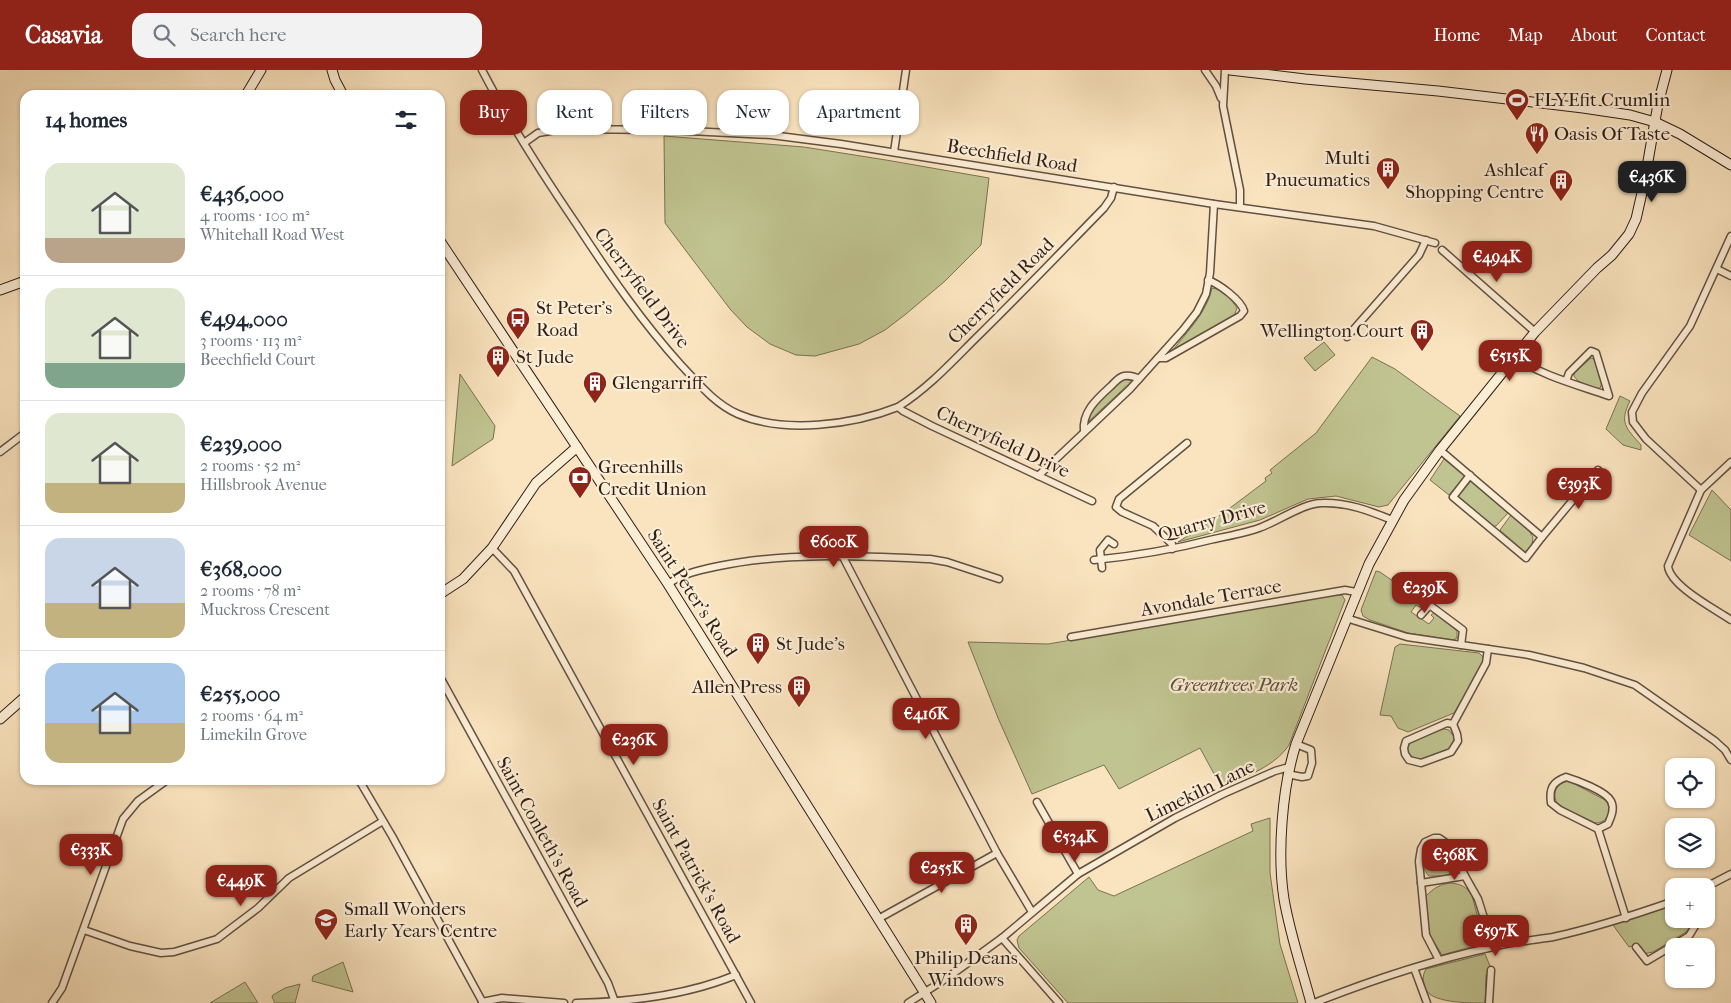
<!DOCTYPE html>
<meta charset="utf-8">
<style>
:root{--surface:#fff;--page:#f2f2f3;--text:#1f2937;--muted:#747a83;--line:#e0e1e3;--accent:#8f2418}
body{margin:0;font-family:"IM FELL French Canon",serif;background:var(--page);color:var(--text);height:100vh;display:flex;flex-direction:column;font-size:19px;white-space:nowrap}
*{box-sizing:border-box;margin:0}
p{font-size:16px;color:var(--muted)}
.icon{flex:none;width:28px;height:28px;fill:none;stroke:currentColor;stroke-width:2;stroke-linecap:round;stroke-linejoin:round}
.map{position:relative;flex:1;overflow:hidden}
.drawer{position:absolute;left:20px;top:20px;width:425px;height:695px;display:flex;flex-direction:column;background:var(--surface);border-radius:15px;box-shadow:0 1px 4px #0004}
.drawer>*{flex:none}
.banner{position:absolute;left:460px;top:20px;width:475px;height:45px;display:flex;gap:10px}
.tools{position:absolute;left:1665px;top:688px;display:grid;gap:10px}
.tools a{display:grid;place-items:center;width:50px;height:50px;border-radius:10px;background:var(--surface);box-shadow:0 1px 4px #0004;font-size:25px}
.price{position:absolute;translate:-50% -42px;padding:0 11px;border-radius:10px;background:var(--accent);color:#fff;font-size:16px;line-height:32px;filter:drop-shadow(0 1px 2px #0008)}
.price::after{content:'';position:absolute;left:50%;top:30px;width:15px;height:11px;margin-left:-8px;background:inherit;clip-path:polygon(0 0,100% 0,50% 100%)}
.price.current{background:#222;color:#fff}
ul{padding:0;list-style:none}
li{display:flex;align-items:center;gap:15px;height:125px;padding:0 25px}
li+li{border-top:1px solid var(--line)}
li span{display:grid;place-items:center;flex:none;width:140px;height:100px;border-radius:15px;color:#555}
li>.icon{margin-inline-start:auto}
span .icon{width:60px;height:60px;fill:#fffc;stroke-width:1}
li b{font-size:21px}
h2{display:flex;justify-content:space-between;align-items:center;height:60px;padding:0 25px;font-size:21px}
.chip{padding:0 18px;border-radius:15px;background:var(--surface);box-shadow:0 1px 4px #0004;font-size:18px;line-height:45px}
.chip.current{background:var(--accent);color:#fff}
header{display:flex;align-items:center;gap:30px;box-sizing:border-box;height:70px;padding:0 25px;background:var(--accent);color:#fff}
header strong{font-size:24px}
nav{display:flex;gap:28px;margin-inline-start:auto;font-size:18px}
.search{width:350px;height:45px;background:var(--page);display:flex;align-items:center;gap:12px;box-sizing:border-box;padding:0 18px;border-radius:15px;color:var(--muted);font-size:19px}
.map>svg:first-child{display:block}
.green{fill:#c0c490;stroke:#787154}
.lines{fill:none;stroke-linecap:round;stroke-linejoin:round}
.street-casing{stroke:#625041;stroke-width:9}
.secondary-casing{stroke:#2f1e17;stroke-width:11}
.street{stroke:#fcedd5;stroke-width:6}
.secondary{stroke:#fcedd5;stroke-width:9}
.labels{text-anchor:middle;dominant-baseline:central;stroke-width:4.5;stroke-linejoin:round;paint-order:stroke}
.poi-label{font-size:19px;fill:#2f1e17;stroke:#fcedd5;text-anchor:start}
.street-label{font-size:19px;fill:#2f1e17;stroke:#fcedd5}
.park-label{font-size:19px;font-style:italic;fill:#5a503b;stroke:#fcedd5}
</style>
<header>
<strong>Casavia</strong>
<div class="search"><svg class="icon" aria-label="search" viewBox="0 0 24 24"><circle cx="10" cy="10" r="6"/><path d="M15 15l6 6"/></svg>Search here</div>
<nav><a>Home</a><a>Map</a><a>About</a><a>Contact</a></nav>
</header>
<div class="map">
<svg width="1731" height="933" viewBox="0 0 1731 933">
<rect width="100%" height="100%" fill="#fae4bf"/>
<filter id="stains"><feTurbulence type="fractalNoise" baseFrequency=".004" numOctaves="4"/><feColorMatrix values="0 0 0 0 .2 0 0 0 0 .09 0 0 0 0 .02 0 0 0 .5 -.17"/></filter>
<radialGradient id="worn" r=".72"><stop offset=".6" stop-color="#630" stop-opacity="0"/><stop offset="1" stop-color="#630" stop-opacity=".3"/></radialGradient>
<!-- green -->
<g class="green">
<polygon points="664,66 804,77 886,90 989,108 981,175 945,211 906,244 885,260 859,274 815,286 796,285 770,274 747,257 730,239 665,153"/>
<path d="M1212 218C1222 219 1232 230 1237 238L1234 246 1173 280C1187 262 1207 242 1212 218Z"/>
<polygon points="1324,272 1335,285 1315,301 1304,288"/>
<polygon points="1372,287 1395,299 1460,346 1388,435 1379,437 1336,426 1308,429 1260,450 1178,472 1222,444 1266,411 1265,408 1272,403 1270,400 1316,363"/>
<polygon points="1591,288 1594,289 1602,313 1600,318 1597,319 1578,311 1574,306 1574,303"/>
<polygon points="460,304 495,356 493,369 452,396"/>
<path d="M1124 309 1132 311 1088 352 1087 349C1094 334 1110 317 1124 309Z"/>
<path d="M1620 326 1630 331C1619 353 1626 358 1641 375V380L1623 375 1606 359Z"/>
<polygon points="1444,389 1465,406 1449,425 1430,410"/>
<polygon points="1471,411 1508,443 1496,456 1493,456 1458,429 1459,425"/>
<polygon points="1712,420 1731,440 1731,491 1689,465"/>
<polygon points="1511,445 1529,461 1533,467 1532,475 1526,481 1524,481 1500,460"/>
<polygon points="1376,501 1380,502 1413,525 1422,533 1421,538 1416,535 1411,542 1429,554 1434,548 1431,545 1434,543 1457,561 1457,568 1453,570 1408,563 1370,550 1363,546 1361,540"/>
<path d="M1335 525H1342L1345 530 1289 675C1274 697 1248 705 1225 716L1223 711 1219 713 1200 678 1119 719 1104 695 1032 724 998 648 968 572 1048 574Z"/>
<polygon points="1400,574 1479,583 1484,588 1483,594 1454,643 1408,662 1398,658 1391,646 1380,645 1395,577"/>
<path d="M1444 659 1449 660 1454 667 1453 675 1446 681 1421 689C1413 689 1410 686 1407 679L1412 669Z"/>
<path d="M1569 711 1605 730C1614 740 1608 753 1595 753L1558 735C1551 724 1556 713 1569 711Z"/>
<polygon points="1270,748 1270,803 1280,874 1298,933 1068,933 1019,878 1017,870 1019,866 1089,807 1098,820 1114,826 1253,761 1251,754"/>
<path d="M1437 774C1449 776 1453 788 1455 799L1447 806H1429C1418 795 1421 777 1437 774Z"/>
<path d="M1451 813C1461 814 1467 817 1472 826L1485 873 1442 885 1428 862 1426 826C1434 818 1440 814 1451 813Z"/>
<polygon points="1674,835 1674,849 1691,849 1690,857 1686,862 1653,882 1643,884 1636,875 1629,877 1613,855"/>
<path d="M1485 884 1490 896 1486 905 1485 933C1468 933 1430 933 1425 918 1423 910 1422 906 1426 899Z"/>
<polygon points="343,892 353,922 312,911 313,906"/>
<polygon points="245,912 258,933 210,933"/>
<polygon points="300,914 295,933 275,933 272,927 273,925 285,918"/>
</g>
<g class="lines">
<!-- street casing -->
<g class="street-casing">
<g id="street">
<path d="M482 0C510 54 543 105 577 155 609 204 642 252 681 295 698 313 715 334 738 344 784 364 853 355 898 337L903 341 932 356 1092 431"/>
<polyline points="1205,0 1216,16 1221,28"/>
<polyline points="1225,0 1223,36 1240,120 1240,136"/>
<polyline points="524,73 538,63 562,59 669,60 771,65 841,74 1214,134 1374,156 1435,173"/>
<polyline points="894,82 906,0"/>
<polyline points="1442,180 1535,262"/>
<polyline points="1717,199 1731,206"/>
<polyline points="1347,267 1419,185 1426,170"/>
<path d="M1515 287C1542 306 1578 315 1609 326L1596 283 1591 281 1569 303 1566 311"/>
<path d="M1158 288H1166L1240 246 1244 241C1241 230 1219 214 1208 210"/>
<path d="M898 337C927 319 951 293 975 269 1019 226 1061 182 1104 138L1111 128 1114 117"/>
<path d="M1084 361C1082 341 1098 328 1111 316 1115 312 1119 307 1124 306 1130 305 1134 306 1139 309"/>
<polyline points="1440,380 1542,467"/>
<polyline points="0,382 25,363"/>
<path d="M1731 392 1701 420 1668 496C1670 516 1715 539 1731 550"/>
<polyline points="1470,405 1453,427 1526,488 1542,467 1598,400"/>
<polyline points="1038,406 1130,319 1183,260 1197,242 1206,224 1210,203 1214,134"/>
<polyline points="1701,420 1646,369 1633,352 1632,342 1642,323 1690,256 1731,166"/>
<polyline points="492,478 514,501 751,933"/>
<polyline points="1172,479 1172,474 1153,456 1122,442 1116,437 1119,429 1187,373"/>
<polyline points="843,487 997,783 1032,842"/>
<path d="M1094 490C1135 486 1175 479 1214 469 1229 466 1245 463 1259 458 1277 452 1303 433 1322 433 1347 432 1370 441 1392 450"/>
<polyline points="1102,498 1100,480 1108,470 1114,474"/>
<polyline points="1396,510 1463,560 1461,575"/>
<path d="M668 514C684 503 700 500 719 496 786 482 861 486 930 489L947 492 999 509"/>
<polyline points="1421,545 1430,535"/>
<polyline points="1346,548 1407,567 1529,585 1584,598 1635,615 1715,671 1725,680 1731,690"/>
<polyline points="1071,567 1345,520 1356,522"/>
<polyline points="440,607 608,913 615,932"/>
<polygon points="1447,653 1453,654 1457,664 1458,671 1451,682 1421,693 1409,690 1405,684 1404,678 1406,671"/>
<polyline points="1453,654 1486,593 1488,579"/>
<polyline points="1287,704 1302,707 1308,706 1312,693 1311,680 1296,674"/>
<path d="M1566 707C1576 710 1606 721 1611 731 1615 739 1611 747 1608 754L1598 759 1560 740 1551 733C1549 719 1552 712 1566 707Z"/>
<polyline points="359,710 392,766 483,933"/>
<polyline points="1037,732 1078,804"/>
<polyline points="1598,759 1626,848"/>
<polyline points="1421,813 1465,806"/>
<polyline points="1706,817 1731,804"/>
<polyline points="878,849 997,783"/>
<polyline points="84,860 130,876 161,883 174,882 217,869 258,838 289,808 383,751"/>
<polyline points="1002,868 1059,933"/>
<polyline points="1636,877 1647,891 1689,866 1697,853 1696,849"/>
<polyline points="1439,890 1426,865 1419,791 1421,779 1425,772 1434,768 1439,768 1449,775 1465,806 1478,829 1493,876"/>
<polyline points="1414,898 1427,933"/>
<polyline points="482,932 502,928 564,933"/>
<polyline points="52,933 62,918 123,749 138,731 167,710"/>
<path d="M576 933C630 932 685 926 736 905"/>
<polyline points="908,933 947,908 1002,868 1078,804 1175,748 1223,724 1275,701 1289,697"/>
<path d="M1314 933C1372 910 1432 890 1493 877 1512 872 1533 870 1553 867 1594 858 1634 845 1674 831"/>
<polyline points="1489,933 1491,900"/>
</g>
</g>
<!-- secondary casing -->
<g class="secondary-casing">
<g id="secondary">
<polyline points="332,0 335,10 343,25"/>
<polyline points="1230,0 1305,9 1438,21 1583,38 1630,45 1655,52 1680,64 1731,95"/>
<polyline points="246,25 261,0"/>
<polyline points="440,171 668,514 931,933"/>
<polyline points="0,220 25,211"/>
<polyline points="440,524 463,509 492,478 536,413 577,377"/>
<polyline points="0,649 25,627"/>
<path d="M1311 933C1302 899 1290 864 1284 829 1277 784 1282 718 1296 674L1369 494 1404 430 1440 380 1535 262 1597 198 1612 185 1629 164 1636 149 1644 114 1658 34 1667 0"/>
</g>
</g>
<!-- street -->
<use href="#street" class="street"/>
<!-- secondary -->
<use href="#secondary" class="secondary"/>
</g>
<!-- icons -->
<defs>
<g id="stadium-pin" transform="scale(1.25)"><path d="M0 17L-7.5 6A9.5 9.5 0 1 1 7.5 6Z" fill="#8f2418" stroke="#fcedd5"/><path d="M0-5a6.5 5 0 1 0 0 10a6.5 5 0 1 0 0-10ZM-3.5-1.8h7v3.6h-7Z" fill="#fff"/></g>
<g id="restaurant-pin" transform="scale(1.25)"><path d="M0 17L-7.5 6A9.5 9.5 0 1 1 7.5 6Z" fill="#8f2418" stroke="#fcedd5"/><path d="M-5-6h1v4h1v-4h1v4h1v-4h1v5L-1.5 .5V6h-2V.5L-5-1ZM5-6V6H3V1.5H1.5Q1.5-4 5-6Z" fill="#fff"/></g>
<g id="building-pin" transform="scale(1.25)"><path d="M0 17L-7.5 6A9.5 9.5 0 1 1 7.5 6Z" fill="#8f2418" stroke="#fcedd5"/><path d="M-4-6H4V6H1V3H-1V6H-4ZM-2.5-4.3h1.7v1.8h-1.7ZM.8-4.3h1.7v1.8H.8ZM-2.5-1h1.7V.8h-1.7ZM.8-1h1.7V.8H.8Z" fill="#fff"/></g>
<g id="bus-pin" transform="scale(1.25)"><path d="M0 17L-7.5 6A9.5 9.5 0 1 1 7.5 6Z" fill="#8f2418" stroke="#fcedd5"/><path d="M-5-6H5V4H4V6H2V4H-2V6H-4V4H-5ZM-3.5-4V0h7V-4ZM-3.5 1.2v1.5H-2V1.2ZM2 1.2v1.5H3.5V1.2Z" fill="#fff"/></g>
<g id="bank-pin" transform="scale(1.25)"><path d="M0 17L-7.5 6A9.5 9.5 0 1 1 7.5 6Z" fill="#8f2418" stroke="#fcedd5"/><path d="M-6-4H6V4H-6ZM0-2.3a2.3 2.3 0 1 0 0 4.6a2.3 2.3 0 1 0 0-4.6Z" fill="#fff"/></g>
<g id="school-pin" transform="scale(1.25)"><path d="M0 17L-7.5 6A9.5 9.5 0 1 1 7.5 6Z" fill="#8f2418" stroke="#fcedd5"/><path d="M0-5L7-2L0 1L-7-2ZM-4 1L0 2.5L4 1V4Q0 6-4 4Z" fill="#fff"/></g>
</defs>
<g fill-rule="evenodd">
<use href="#stadium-pin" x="1517" y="30"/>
<use href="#restaurant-pin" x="1537" y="64"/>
<use href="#building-pin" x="1388" y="99"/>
<use href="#building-pin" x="1561" y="111"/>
<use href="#bus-pin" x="518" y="249"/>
<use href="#building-pin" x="1422" y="261"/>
<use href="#building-pin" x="498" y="287"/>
<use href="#building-pin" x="595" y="313"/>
<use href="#bank-pin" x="580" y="408"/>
<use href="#building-pin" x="758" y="574"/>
<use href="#building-pin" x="799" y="617"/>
<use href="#school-pin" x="326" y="850"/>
<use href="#building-pin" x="966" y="855"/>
</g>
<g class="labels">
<!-- poi labels -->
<g class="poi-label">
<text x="1534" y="30">FLYEfit Crumlin</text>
<text x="1554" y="64">Oasis Of Taste</text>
<text x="1370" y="88" text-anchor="end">Multi<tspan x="1370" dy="22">Pnueumatics</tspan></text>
<text x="1544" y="100" text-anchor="end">Ashleaf<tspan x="1544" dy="22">Shopping Centre</tspan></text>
<text x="536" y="238">St Peter's<tspan x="536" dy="22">Road</tspan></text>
<text x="1404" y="261" text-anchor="end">Wellington Court</text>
<text x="516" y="287">St Jude</text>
<text x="612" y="313">Glengarriff</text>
<text x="598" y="397">Greenhills<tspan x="598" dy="22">Credit Union</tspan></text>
<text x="776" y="574">St Jude's</text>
<text x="782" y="617" text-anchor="end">Allen Press</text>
<text x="344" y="839">Small Wonders<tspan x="344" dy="22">Early Years Centre</tspan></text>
<text x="966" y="888" text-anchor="middle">Philip Deans<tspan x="966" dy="22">Windows</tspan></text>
</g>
<!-- street labels -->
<g class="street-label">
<text transform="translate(1012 86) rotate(9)">Beechfield Road</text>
<text transform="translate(642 218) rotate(53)">Cherryfield Drive</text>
<text transform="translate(1001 221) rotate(-45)">Cherryfield Road</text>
<text transform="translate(1003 372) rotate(25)">Cherryfield Drive</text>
<text transform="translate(1212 451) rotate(-15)">Quarry Drive</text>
<text transform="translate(692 523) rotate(57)">Saint Peter's Road</text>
<text transform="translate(1211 528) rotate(-10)">Avondale Terrace</text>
<text transform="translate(1200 721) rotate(-26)">Limekiln Lane</text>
<text transform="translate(542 762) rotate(61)">Saint Conleth's Road</text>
<text transform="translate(696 801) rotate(61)">Saint Patrick's Road</text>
</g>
<!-- park labels -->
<g class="park-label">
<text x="1234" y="615">Greentrees Park</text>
</g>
</g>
<rect width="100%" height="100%" filter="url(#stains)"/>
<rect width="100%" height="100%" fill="url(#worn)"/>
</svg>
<div class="tools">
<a><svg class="icon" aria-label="locate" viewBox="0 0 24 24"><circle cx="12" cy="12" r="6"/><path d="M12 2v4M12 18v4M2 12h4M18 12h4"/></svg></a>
<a><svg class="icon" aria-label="layers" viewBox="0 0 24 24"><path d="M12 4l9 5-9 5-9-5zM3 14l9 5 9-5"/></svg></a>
<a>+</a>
<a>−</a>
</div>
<b class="price current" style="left:1652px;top:133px">€436K</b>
<b class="price" style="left:1497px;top:213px">€494K</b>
<b class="price" style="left:1510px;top:312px">€515K</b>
<b class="price" style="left:1579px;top:440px">€393K</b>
<b class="price" style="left:834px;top:498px">€600K</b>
<b class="price" style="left:1425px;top:544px">€239K</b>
<b class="price" style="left:926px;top:670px">€416K</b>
<b class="price" style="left:634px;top:696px">€236K</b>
<b class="price" style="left:1075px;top:793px">€534K</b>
<b class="price" style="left:91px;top:806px">€333K</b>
<b class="price" style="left:1455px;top:811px">€368K</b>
<b class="price" style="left:942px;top:824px">€255K</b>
<b class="price" style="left:241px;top:837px">€449K</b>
<b class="price" style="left:1496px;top:887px">€597K</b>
<div class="banner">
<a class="chip current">Buy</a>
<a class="chip">Rent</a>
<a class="chip">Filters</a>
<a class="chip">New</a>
<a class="chip">Apartment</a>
</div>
<section class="drawer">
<h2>14 homes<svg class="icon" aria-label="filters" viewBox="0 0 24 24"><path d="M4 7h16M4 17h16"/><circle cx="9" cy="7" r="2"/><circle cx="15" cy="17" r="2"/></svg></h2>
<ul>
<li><span style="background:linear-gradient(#dfe7d0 75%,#b9a48a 0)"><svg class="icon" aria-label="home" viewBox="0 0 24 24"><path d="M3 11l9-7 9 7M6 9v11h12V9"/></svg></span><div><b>€436,000</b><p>4 rooms · 100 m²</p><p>Whitehall Road West</p></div></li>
<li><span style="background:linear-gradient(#dfe7d0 75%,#7fa58c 0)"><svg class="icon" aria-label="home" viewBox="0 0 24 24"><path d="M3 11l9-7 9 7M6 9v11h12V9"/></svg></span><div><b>€494,000</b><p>3 rooms · 113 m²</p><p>Beechfield Court</p></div></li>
<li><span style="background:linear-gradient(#dfe7d0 70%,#c2b280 0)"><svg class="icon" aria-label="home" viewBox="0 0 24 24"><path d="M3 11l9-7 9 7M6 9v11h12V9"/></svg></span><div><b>€239,000</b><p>2 rooms · 52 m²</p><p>Hillsbrook Avenue</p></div></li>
<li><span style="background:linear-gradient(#c9d6e8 65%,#c2b280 0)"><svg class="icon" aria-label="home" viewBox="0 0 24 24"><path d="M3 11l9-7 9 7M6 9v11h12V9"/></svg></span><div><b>€368,000</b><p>2 rooms · 78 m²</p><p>Muckross Crescent</p></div></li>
<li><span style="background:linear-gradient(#a9c7e8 60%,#c2b280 0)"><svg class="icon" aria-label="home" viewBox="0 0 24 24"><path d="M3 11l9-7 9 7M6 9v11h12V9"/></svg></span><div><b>€255,000</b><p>2 rooms · 64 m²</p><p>Limekiln Grove</p></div></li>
</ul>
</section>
</div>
